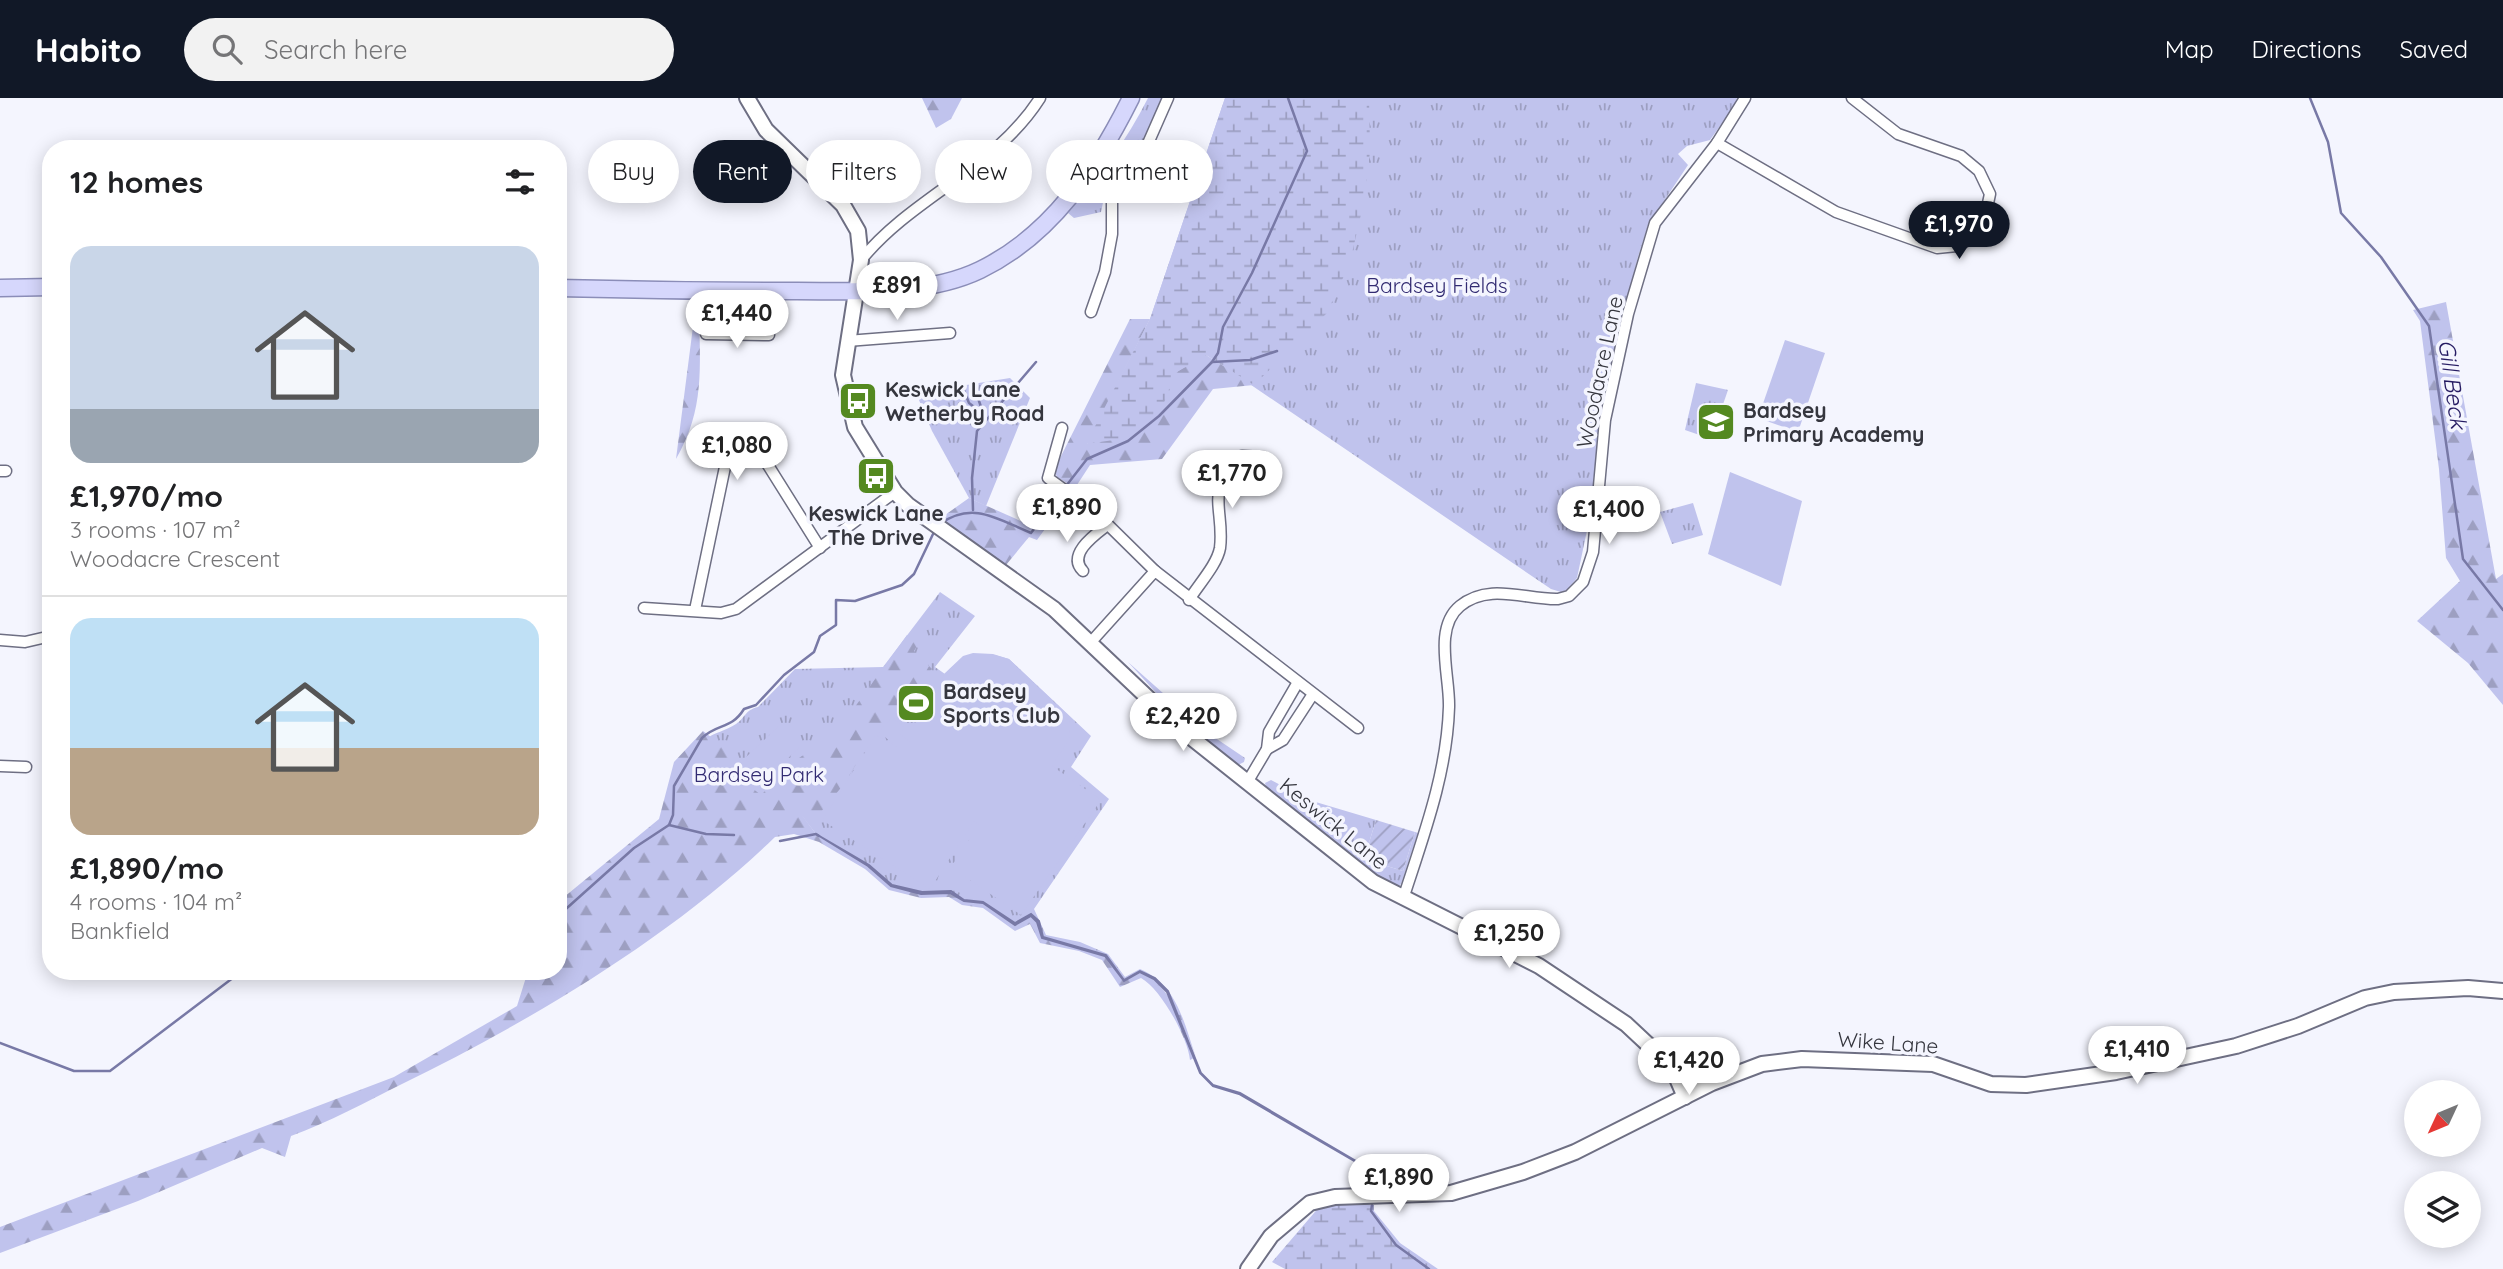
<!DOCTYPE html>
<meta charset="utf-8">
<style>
:root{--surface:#fff;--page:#f2f2f2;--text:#202124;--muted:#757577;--line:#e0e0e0;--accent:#111827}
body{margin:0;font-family:Quicksand,sans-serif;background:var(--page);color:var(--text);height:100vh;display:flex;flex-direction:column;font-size:26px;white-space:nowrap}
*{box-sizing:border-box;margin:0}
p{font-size:23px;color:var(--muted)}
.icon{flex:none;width:38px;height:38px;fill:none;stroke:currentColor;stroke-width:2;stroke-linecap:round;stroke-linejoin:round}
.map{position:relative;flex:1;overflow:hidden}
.side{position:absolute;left:42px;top:42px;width:525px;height:840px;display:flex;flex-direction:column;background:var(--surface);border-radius:28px;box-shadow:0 4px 18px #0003}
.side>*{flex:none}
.guide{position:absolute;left:588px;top:42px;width:665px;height:63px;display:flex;gap:14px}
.needle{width:46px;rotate:226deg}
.controls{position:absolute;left:2404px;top:982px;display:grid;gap:14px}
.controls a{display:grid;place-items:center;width:77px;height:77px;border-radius:50%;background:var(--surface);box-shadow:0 4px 18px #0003;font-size:35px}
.price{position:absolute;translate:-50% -60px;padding:0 16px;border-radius:24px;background:#fff;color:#222;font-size:23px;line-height:46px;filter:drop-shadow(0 2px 4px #0008)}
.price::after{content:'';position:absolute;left:50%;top:42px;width:21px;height:16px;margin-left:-10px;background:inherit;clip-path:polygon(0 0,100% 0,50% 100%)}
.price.active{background:var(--accent);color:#fff}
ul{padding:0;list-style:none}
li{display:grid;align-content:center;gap:14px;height:371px;padding:0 28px}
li+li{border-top:2px solid var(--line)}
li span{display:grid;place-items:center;height:217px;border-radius:21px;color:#555}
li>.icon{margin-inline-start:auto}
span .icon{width:126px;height:126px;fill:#fffc;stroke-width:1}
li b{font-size:30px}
h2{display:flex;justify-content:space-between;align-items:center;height:84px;padding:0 28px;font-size:30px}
.chip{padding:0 24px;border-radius:32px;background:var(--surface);box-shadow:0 4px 18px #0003;font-size:24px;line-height:63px}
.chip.active{background:var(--accent);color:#fff}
header{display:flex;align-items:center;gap:42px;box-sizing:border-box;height:98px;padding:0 35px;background:var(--accent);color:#fff}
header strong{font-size:33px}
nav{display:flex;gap:38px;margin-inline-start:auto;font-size:24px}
.search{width:490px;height:63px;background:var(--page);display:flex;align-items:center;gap:18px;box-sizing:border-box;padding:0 24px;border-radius:38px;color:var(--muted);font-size:26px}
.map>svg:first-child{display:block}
.grass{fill:url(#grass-tufts)}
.forest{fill:url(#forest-firs)}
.wetland{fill:url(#wetland-marsh)}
.garden{fill:url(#garden-furrows)}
.pitch{fill:#c0c3ed}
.water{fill:url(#water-waves);stroke:#7879a6;stroke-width:2}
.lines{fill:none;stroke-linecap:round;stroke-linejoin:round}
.stream{stroke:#7879a6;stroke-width:2.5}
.street-casing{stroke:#6e6f83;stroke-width:13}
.secondary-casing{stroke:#6e6f83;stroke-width:18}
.primary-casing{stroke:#8b8db8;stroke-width:19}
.street{stroke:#fff;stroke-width:10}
.secondary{stroke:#fff;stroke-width:14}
.primary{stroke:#d6d7fc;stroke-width:16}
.labels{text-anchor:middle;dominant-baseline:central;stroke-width:7;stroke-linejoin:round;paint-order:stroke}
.park-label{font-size:21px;fill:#322b72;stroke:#f4f5fe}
.street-label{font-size:21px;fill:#35363e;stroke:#f4f5fe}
.poi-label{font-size:21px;font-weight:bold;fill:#35363e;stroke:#f4f5fe;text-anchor:start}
.water-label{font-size:23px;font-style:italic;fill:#261c63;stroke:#f4f5fe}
</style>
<header>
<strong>Habito</strong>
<div class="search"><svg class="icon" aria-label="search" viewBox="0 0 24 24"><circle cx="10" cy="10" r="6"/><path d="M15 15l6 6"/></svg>Search here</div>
<nav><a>Map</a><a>Directions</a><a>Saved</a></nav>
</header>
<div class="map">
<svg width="2503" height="1171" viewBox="0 0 2503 1171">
<defs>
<pattern id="grass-tufts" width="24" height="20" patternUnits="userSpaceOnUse" patternTransform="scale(1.75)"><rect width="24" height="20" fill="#c0c3ed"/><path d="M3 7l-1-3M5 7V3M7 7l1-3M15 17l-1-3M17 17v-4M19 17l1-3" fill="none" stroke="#9d9fc1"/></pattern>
<pattern id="forest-firs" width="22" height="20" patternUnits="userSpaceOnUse" patternTransform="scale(1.75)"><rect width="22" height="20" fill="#c0c3ed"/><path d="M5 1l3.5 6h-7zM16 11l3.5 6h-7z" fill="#9d9fc1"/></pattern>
<pattern id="wetland-marsh" width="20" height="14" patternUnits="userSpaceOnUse" patternTransform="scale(1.75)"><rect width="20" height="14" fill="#c0c3ed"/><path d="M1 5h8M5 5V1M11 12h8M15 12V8" fill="none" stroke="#9d9fc1"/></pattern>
<pattern id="garden-furrows" width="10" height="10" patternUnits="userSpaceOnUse" patternTransform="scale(1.75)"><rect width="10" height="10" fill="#c0c3ed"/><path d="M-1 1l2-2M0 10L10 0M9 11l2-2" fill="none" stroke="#9d9fc1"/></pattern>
<pattern id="water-waves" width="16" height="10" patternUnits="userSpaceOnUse" patternTransform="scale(1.75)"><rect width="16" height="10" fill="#9596d3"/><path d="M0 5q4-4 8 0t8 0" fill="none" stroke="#7a7bad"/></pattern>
</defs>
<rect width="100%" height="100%" fill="#f4f5fe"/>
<!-- grass -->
<g class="grass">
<path d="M1148 0H1163L1135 59 1105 95 1101 114 1074 120 1068 115C1099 80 1127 42 1148 0Z"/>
<polygon points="1225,0 1737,0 1733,10 1710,42 1687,48 1678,56 1688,67 1648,127 1638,159 1602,297 1590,418 1577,480 1567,492 1561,494 1551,491 1207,257 1086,346 1150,221"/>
<polygon points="1010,280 1030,300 986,408 969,400 932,333 916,295"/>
<polygon points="1696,285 1728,292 1711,341 1685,332"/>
<polygon points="1693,405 1703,437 1672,446 1660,414"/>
<path d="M940 494 975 518 935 569 945 576C965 554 982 552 1009 561L1091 638 1071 669 1109 701 1034 811 1046 837 1080 844 1108 856 1125 879 1140 871C1178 888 1183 923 1196 959L1168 893 1140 873 1125 882 1106 857 1043 839 1039 823 1015 825 983 804 964 802 951 793 922 794 892 787 869 767 816 736 799 714 676 707 705 642C714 634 726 633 736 626 745 620 745 612 758 609L795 571 883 569Z"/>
<polygon points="1128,564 1208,635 1245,660 1244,664 1238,667 1231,663 1181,622"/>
<polygon points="1271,682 1309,702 1376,722 1364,761 1403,773 1415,734 1418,735 1401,786 1397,789 1375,778 1267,692 1265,685"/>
</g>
<!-- forest -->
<g class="forest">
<polygon points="922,0 962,0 951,21 936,30"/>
<polygon points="2446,204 2496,481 2503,476 2503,607 2468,565 2417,523 2460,483 2446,460 2439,371 2420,223 2413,212"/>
<path d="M695 213H699C700 270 705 311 676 361Z"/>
<polygon points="1130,221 1150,221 1087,346 1175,275 1206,257 1254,287 1213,291 1162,361 1090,367 1075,390 1057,379 1054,372"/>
<polygon points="1049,393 1066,402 1037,442 1029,439 1006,467 938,422 969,400 1032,428"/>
<path d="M907 537 918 546 914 553 932 571 875 635 844 686 812 725 802 717 816 736 868 768 891 788 921 796 950 795 964 803 983 805 1015 827 1030 817 1037 824 1042 840 1105 858 1124 883 1140 874C1174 889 1181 927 1194 960L1190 962C1188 940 1161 891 1141 880L1120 889 1102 862 1079 853 1040 845 1030 826 1015 833 983 810 962 807 949 799 921 800 889 792 865 771 819 744 794 736 775 739C672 839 531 923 402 986 366 1004 329 1024 291 1038L285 1059 262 1050 138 1103 0 1155V1129L394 979 517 908 528 873H558V804L659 721 674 664 703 633 736 658 752 690 761 697 799 660 836 635Z"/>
</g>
<!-- wetland -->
<g class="wetland">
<polygon points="1225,0 1369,0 1370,53 1365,99 1350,164 1328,214 1254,287 1206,257 1175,275 1159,318 1128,340 1086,346 1150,221"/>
<polygon points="1345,1103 1374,1107 1374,1113 1400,1145 1438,1171 1285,1171 1272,1164 1320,1108"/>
</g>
<!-- garden -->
<polygon class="garden" points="1376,722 1415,734 1403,773 1364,761"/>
<!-- pitch -->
<g class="pitch">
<polygon points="1785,242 1825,255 1798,334 1758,320"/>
<polygon points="1730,374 1802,403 1781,488 1708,456"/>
<polygon points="973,555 993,556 1009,561 1069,618 1070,639 1052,668 1101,702 1021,817 951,769 979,727 974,723 930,791 822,722 876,637 897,649 879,634 892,619 905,630 900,636 910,644 912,629 938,595 944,576 963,558"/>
<polygon points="781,626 802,647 765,682 745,660"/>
</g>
<!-- water -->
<polygon class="water" points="816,736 869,767 892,787 922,794 951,793 964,802 983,804 1015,825 1031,816 1039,823 1043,839 1106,857 1124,882 1140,873 1155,880 1168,893 1201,975 1213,987 1240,995 1368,1070 1375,1075 1374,1092 1370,1093 1374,1076 1368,1071 1239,996 1213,988 1200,975 1167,894 1154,881 1140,874 1124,883 1105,858 1042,840 1037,824 1031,818 1015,827 983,805 964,803 950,795 921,796 891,788 868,768"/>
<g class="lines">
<!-- stream -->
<g class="stream">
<polyline points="2310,0 2328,44 2341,115 2381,159 2429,228 2463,461 2503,512"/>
<polyline points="1212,264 1250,262 1277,253"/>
<polyline points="963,290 969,305 982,315"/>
<polyline points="976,294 985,321"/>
<polyline points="1066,388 1087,361 1128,343 1159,318 1212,264 1218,255 1223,229 1252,175 1307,53 1288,0"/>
<polyline points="973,412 972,380 977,333 1036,264"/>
<path d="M940 426C973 402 999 422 1031 435L1062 394"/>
<path d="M669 727 673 717 674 688 702 640C717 625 731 632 744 611L756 607 784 577 814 554 820 538 836 527V502L855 503 902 487 914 476 934 434"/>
<polyline points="780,743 816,736 819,738"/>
<polyline points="558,818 634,750 669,727 706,736 734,737"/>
<polyline points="0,945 74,973 110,973 242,873"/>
<polyline points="1372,1107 1371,1113 1396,1147 1429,1171"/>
</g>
<!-- street casing -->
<g class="street-casing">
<g id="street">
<polyline points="1717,45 1836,114 1937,150 1957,148 1975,138 1985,119 1990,96 1979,73 1961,58 1898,36 1852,0"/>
<path d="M861 162C913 98 995 71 1040 0"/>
<polyline points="1091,214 1105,174 1112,136 1112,95 1146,50 1168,0"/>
<polyline points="706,236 769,237"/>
<polyline points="736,236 736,192"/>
<polyline points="847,243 950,235"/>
<polyline points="1062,330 1048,380 1095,414 1155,473"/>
<polyline points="0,373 6,373"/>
<path d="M1083 473C1067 457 1093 438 1106 428"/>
<path d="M1189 502C1198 487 1217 467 1220 450 1225 412 1203 390 1242 358L1263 359"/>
<polyline points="644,510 721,515 736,511 895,394"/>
<polyline points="695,512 726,364 738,350 750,349 761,356 820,450"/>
<polyline points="0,542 25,544 51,538"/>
<polyline points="1091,544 1155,473 1358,630"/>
<polyline points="1267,651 1283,642 1313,596"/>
<polyline points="0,668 26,669"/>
<polyline points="1248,683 1267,651 1269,634 1298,584"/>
<path d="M1403 801C1423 739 1447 676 1449 609 1450 578 1433 530 1460 508 1489 484 1526 502 1558 501L1569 498 1583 484 1593 454 1605 322 1628 216 1655 125 1717 45 1745 0"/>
</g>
</g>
<!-- secondary casing -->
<g class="secondary-casing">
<g id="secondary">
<polyline points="747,0 766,32 843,107 858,133 861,162 843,277 855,329 895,394 908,407 1054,511 1183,633 1373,784 1539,868 1626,926 1672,969 1685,999"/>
<polyline points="1248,1171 1271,1138 1310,1105 1335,1099 1451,1095 1523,1074 1575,1054 1712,985 1762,966 1802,961 1933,966 1991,986 2026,987 2116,974 2236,948 2298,928 2365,900 2394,894 2468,890 2503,893"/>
</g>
</g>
<!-- primary casing -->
<g class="primary-casing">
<g id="primary">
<polyline points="0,190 51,189"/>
<path d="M558 190C638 192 717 193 797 193 855 193 926 198 980 172 1052 137 1096 70 1131 0"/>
</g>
</g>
<!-- street -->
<use href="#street" class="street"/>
<!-- secondary -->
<use href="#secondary" class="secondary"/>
<!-- primary -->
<use href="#primary" class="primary"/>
</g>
<!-- icons -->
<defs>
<g id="bus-square" transform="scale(2.0125)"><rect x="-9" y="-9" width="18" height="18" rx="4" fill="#548920" stroke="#f4f5fe"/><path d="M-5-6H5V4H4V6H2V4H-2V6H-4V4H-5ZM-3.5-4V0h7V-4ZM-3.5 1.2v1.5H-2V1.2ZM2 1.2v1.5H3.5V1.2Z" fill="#fff"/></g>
<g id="school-square" transform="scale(2.0125)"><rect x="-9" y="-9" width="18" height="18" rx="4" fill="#548920" stroke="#f4f5fe"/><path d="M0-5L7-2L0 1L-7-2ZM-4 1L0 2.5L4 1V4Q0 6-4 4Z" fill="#fff"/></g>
<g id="stadium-square" transform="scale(2.0125)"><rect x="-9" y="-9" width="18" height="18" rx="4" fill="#548920" stroke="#f4f5fe"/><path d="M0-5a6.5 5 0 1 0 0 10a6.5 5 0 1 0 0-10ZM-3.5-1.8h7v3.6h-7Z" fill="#fff"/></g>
</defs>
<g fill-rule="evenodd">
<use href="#bus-square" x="858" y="303"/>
<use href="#school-square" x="1716" y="324"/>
<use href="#bus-square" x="876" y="378"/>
<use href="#stadium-square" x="916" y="605"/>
</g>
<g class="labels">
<!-- park labels -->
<g class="park-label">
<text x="1437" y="187">Bardsey Fields</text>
<text x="759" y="676">Bardsey Park</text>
</g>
<!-- street labels -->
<g class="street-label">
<text transform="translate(1599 274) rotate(-78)">Woodacre Lane</text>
<text transform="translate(1334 725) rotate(39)">Keswick Lane</text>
<text transform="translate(1888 944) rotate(4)">Wike Lane</text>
</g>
<!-- poi labels -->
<g class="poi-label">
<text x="885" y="291">Keswick Lane<tspan x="885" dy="24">Wetherby Road</tspan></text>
<text x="1743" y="312">Bardsey<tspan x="1743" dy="24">Primary Academy</tspan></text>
<text x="876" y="415" text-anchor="middle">Keswick Lane<tspan x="876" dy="24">The Drive</tspan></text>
<text x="943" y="593">Bardsey<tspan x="943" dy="24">Sports Club</tspan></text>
</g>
<!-- water labels -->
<g class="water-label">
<text transform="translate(2453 286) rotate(82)">Gill Beck</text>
</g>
</g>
</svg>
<div class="controls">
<a><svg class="needle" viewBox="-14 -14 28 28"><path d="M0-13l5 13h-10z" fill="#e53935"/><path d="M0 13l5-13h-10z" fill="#757577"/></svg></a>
<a><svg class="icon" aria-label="layers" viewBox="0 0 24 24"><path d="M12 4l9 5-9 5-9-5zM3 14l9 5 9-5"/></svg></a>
</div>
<b class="price active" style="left:1959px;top:163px">£1,970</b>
<b class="price" style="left:897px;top:224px">£891</b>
<b class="price" style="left:737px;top:252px">£1,440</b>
<b class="price" style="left:737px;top:384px">£1,080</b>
<b class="price" style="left:1232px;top:412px">£1,770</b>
<b class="price" style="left:1067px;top:446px">£1,890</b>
<b class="price" style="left:1609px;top:448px">£1,400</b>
<b class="price" style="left:1183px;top:655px">£2,420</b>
<b class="price" style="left:1509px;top:872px">£1,250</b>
<b class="price" style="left:2137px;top:988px">£1,410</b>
<b class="price" style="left:1689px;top:999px">£1,420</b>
<b class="price" style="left:1399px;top:1116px">£1,890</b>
<div class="guide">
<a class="chip">Buy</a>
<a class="chip active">Rent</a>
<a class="chip">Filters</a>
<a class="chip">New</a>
<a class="chip">Apartment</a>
</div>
<section class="side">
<h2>12 homes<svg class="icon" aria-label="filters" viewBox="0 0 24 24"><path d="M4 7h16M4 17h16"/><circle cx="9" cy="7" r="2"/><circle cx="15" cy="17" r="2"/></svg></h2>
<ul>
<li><span style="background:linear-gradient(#c9d6e8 75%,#9aa5b1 0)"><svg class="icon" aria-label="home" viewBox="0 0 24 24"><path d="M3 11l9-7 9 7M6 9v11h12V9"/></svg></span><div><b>£1,970/mo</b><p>3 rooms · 107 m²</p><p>Woodacre Crescent</p></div></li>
<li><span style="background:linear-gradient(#bfe0f5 60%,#b9a48a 0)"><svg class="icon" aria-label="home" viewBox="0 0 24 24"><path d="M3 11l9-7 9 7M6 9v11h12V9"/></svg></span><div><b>£1,890/mo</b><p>4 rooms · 104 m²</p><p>Bankfield</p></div></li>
</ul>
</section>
</div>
